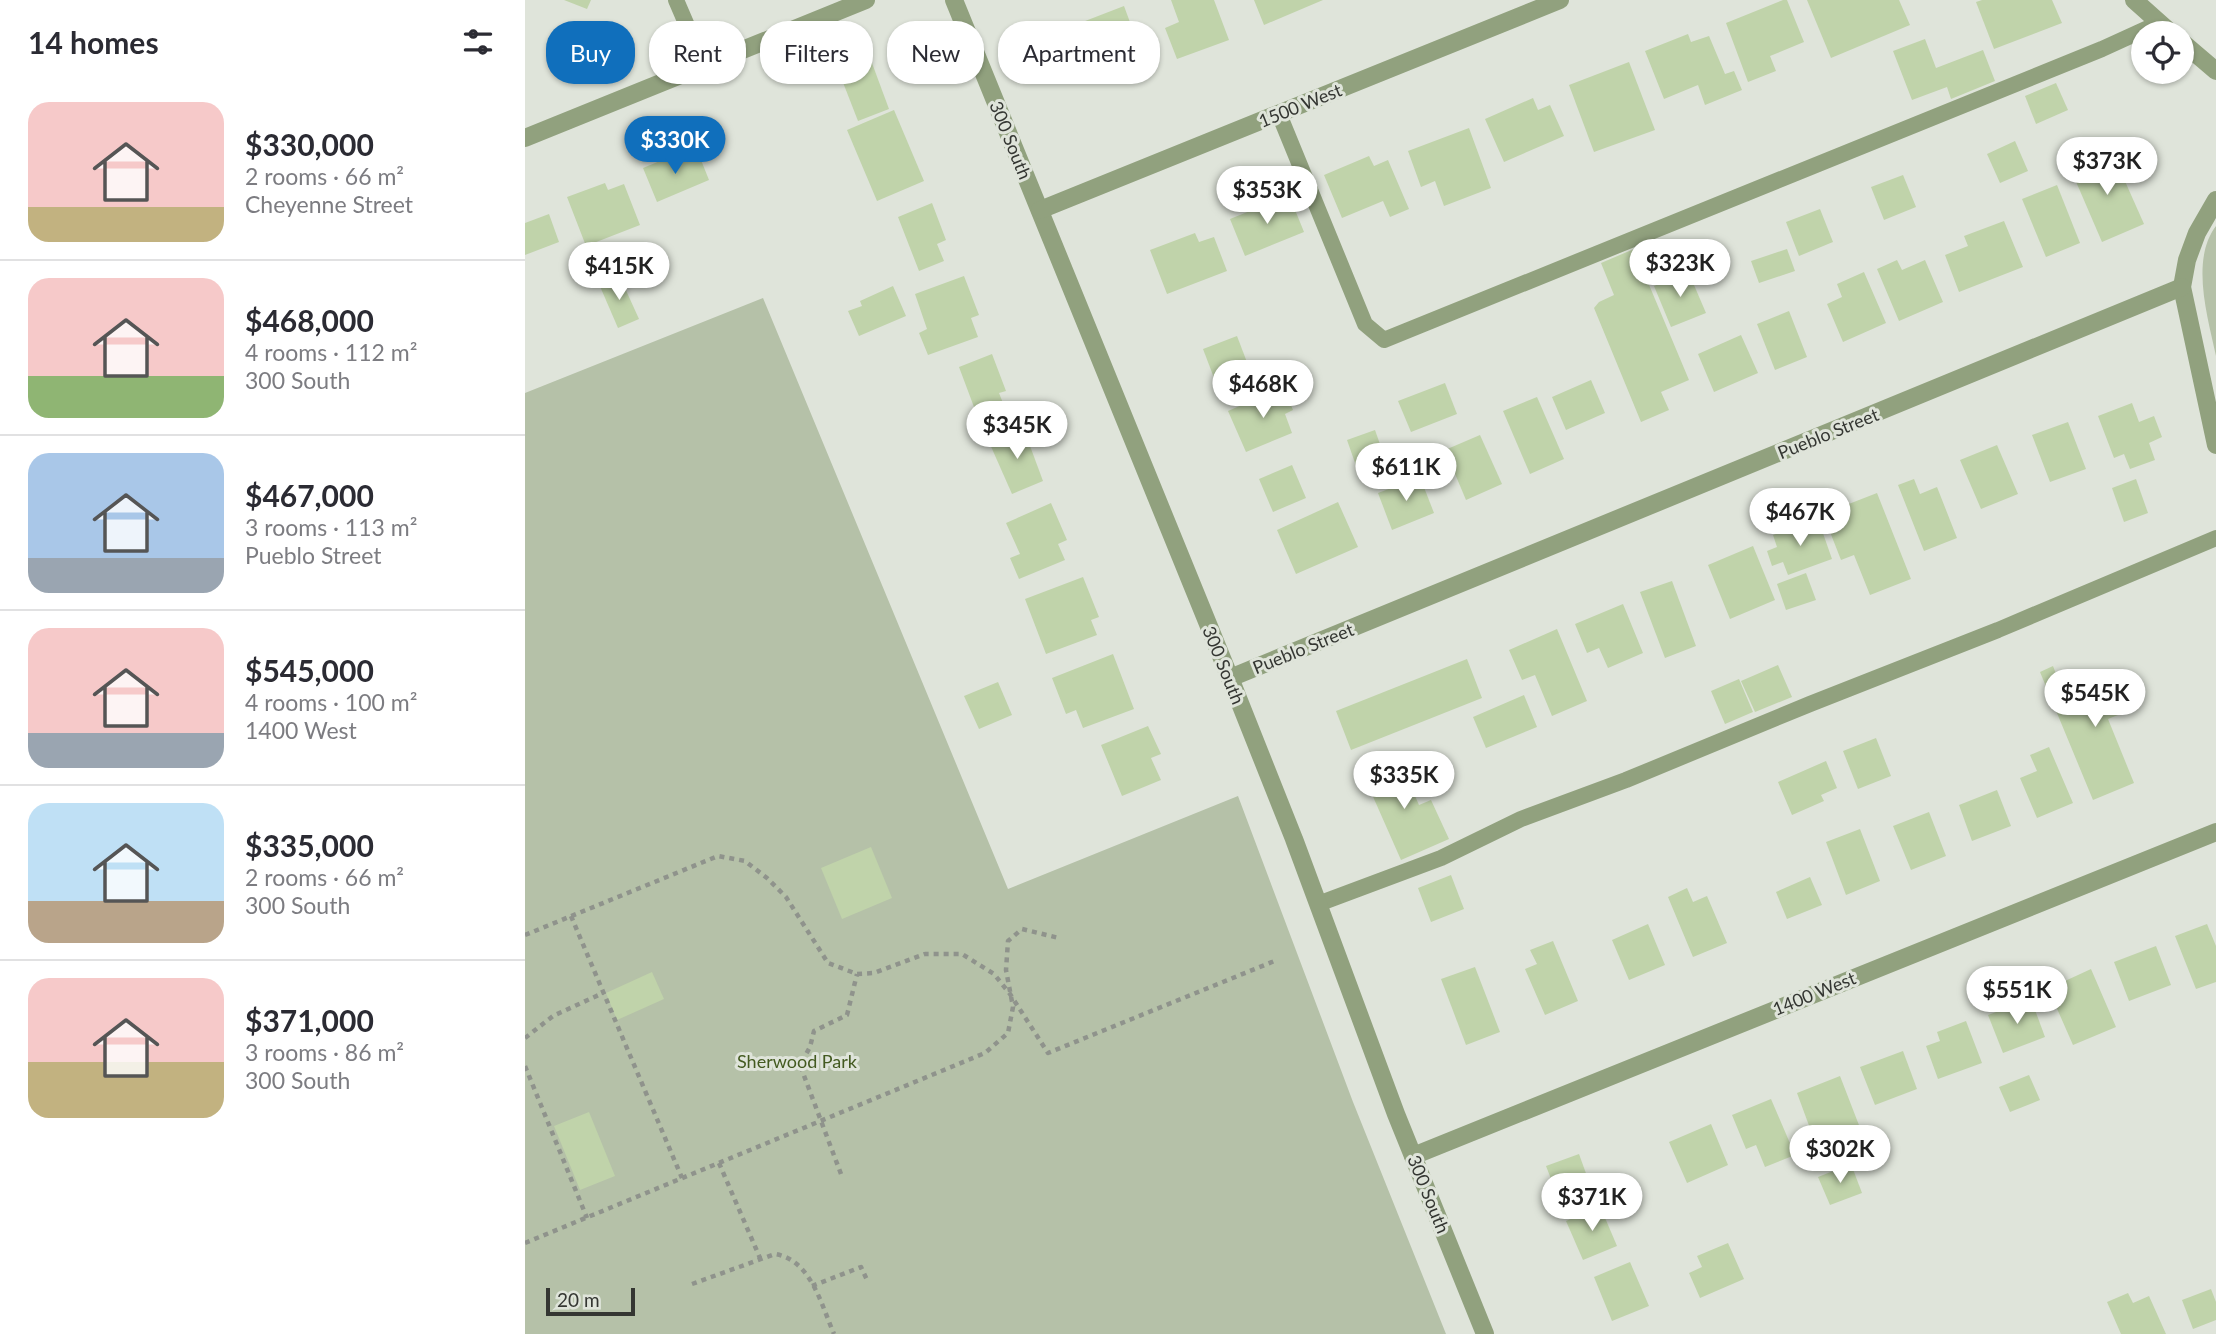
<!DOCTYPE html>
<meta charset="utf-8">
<style>
:root{--surface:#fff;--page:#f2f2f3;--text:#2b2b33;--muted:#7c7c81;--line:#e1e1e2;--accent:#106fbc}
body{margin:0;font-family:Lato,sans-serif;background:var(--page);color:var(--text);height:100vh;display:flex;flex-direction:column;font-size:26px;white-space:nowrap}
*{box-sizing:border-box;margin:0}
p{font-size:23px;color:var(--muted)}
.icon{flex:none;width:38px;height:38px;fill:none;stroke:currentColor;stroke-width:2;stroke-linecap:round;stroke-linejoin:round}
.map{position:relative;flex:1;overflow:hidden}
.panel{display:flex;flex-direction:column;background:var(--surface);width:525px}
.panel>*{flex:none}
.banner{position:absolute;left:21px;top:21px;width:665px;height:63px;display:flex;gap:14px}
.controls{position:absolute;left:1606px;top:21px;display:grid;gap:14px}
.controls a{display:grid;place-items:center;width:63px;height:63px;border-radius:50%;background:var(--surface);box-shadow:0 2px 5px #0004;font-size:35px}
.scale{position:absolute;left:21px;bottom:18px;width:89px;box-sizing:border-box;padding-left:7px;border:4px solid #343632;border-top:0;font-size:19px;line-height:24px;white-space:nowrap;color:#343632;-webkit-text-stroke:5px #dfe4da;paint-order:stroke}
.price{position:absolute;translate:-50% -60px;padding:0 16px;border-radius:24px;background:#fff;color:#222;font-size:23px;line-height:46px;filter:drop-shadow(0 2px 4px #0008)}
.price::after{content:'';position:absolute;left:50%;top:42px;width:21px;height:16px;margin-left:-10px;background:inherit;clip-path:polygon(0 0,100% 0,50% 100%)}
.price.active{background:var(--accent);color:#fff}
ul{padding:0;list-style:none}
li{display:flex;align-items:center;gap:21px;height:175px;padding:0 28px}
li+li{border-top:2px solid var(--line)}
li span{display:grid;place-items:center;flex:none;width:196px;height:140px;border-radius:21px;color:#555}
li>.icon{margin-inline-start:auto}
span .icon{width:84px;height:84px;fill:#fffc;stroke-width:1}
li b{font-size:30px}
h2{display:flex;justify-content:space-between;align-items:center;height:84px;padding:0 28px;font-size:30px}
.chip{padding:0 24px;border-radius:28px;background:var(--surface);box-shadow:0 2px 5px #0004;font-size:24px;line-height:63px}
.chip.active{background:var(--accent);color:#fff}
main{display:flex;flex:1;min-height:0}
.map>svg:first-child{display:block}
.green{fill:#b5c1a8}
.building{fill:#c0d3aa}
.lines{fill:none;stroke-linecap:round;stroke-linejoin:round}
.path{stroke:#8f938c;stroke-width:4.5;stroke-dasharray:5 5;stroke-linecap:butt}
.lane{stroke:#91a17e;stroke-width:16}
.street{stroke:#91a17e;stroke-width:18}
.labels{text-anchor:middle;dominant-baseline:central;stroke-width:6;stroke-linejoin:round;paint-order:stroke}
.street-label{font-size:18px;fill:#343632;stroke:#dfe4da}
.park-label{font-size:18px;fill:#435a20;stroke:#dfe4da}
</style>
<main>
<section class="panel">
<h2>14 homes<svg class="icon" aria-label="filters" viewBox="0 0 24 24"><path d="M4 7h16M4 17h16"/><circle cx="9" cy="7" r="2"/><circle cx="15" cy="17" r="2"/></svg></h2>
<ul>
<li><span style="background:linear-gradient(#f6c9c9 75%,#c2b280 0)"><svg class="icon" aria-label="home" viewBox="0 0 24 24"><path d="M3 11l9-7 9 7M6 9v11h12V9"/></svg></span><div><b>$330,000</b><p>2 rooms · 66 m²</p><p>Cheyenne Street</p></div></li>
<li><span style="background:linear-gradient(#f6c9c9 70%,#8fb573 0)"><svg class="icon" aria-label="home" viewBox="0 0 24 24"><path d="M3 11l9-7 9 7M6 9v11h12V9"/></svg></span><div><b>$468,000</b><p>4 rooms · 112 m²</p><p>300 South</p></div></li>
<li><span style="background:linear-gradient(#a9c7e8 75%,#9aa5b1 0)"><svg class="icon" aria-label="home" viewBox="0 0 24 24"><path d="M3 11l9-7 9 7M6 9v11h12V9"/></svg></span><div><b>$467,000</b><p>3 rooms · 113 m²</p><p>Pueblo Street</p></div></li>
<li><span style="background:linear-gradient(#f6c9c9 75%,#9aa5b1 0)"><svg class="icon" aria-label="home" viewBox="0 0 24 24"><path d="M3 11l9-7 9 7M6 9v11h12V9"/></svg></span><div><b>$545,000</b><p>4 rooms · 100 m²</p><p>1400 West</p></div></li>
<li><span style="background:linear-gradient(#bfe0f5 70%,#b9a48a 0)"><svg class="icon" aria-label="home" viewBox="0 0 24 24"><path d="M3 11l9-7 9 7M6 9v11h12V9"/></svg></span><div><b>$335,000</b><p>2 rooms · 66 m²</p><p>300 South</p></div></li>
<li><span style="background:linear-gradient(#f6c9c9 60%,#c2b280 0)"><svg class="icon" aria-label="home" viewBox="0 0 24 24"><path d="M3 11l9-7 9 7M6 9v11h12V9"/></svg></span><div><b>$371,000</b><p>3 rooms · 86 m²</p><p>300 South</p></div></li>
</ul>
</section>
<div class="map">
<svg width="1691" height="1334" viewBox="0 0 1691 1334">
<rect width="100%" height="100%" fill="#dfe4da"/>
<!-- green -->
<g class="green">
<path d="M1691 226V356C1683 318 1665 260 1691 226Z"/>
<polygon points="238,298 483,889 713,796 828,1102 921,1334 0,1334 0,393"/>
</g>
<!-- building -->
<g class="building">
<polygon points="39,0 66,0 62,9"/>
<polygon points="646,0 689,0 704,40 652,59 640,28 654,22"/>
<polygon points="729,0 798,0 739,25"/>
<polygon points="1258,0 1262,0 1279,42 1245,56 1251,71 1223,82 1201,23"/>
<polygon points="1282,0 1374,0 1385,25 1306,58"/>
<polygon points="1457,0 1527,0 1537,23 1469,49 1451,2"/>
<polygon points="599,6 623,71 593,83 587,69 562,79 542,28"/>
<polygon points="1163,34 1166,42 1184,36 1200,74 1209,71 1217,90 1180,105 1173,85 1139,99 1120,51"/>
<polygon points="1400,39 1411,68 1458,50 1470,81 1426,99 1422,87 1387,100 1368,51"/>
<polygon points="344,55 364,109 333,121 312,67"/>
<polygon points="1104,62 1130,130 1069,152 1044,85"/>
<polygon points="1531,83 1543,110 1511,124 1500,96"/>
<polygon points="1008,98 1013,110 1025,105 1039,136 979,162 960,119"/>
<polygon points="369,110 399,181 352,201 322,130"/>
<polygon points="944,128 966,188 919,206 910,181 896,187 883,151"/>
<polygon points="1490,141 1503,171 1475,183 1462,154"/>
<polygon points="1587,152 1619,224 1577,242 1546,170"/>
<polygon points="154,153 157,161 174,155 184,180 132,202 118,168"/>
<polygon points="844,156 849,166 863,160 884,209 865,217 858,201 817,218 799,175"/>
<polygon points="1378,175 1391,207 1359,220 1346,187"/>
<polygon points="80,183 83,190 99,184 115,225 61,246 42,197"/>
<polygon points="1532,185 1555,243 1521,257 1497,199"/>
<polygon points="764,195 779,232 720,256 705,219"/>
<polygon points="407,203 421,240 412,244 419,261 394,271 373,217"/>
<polygon points="1295,209 1308,242 1274,256 1261,222"/>
<polygon points="24,214 34,242 0,255 0,223"/>
<polygon points="1479,221 1498,267 1434,292 1420,255 1443,246 1439,236"/>
<polygon points="670,233 674,242 689,237 702,271 642,294 625,250"/>
<polygon points="1109,249 1164,380 1136,392 1144,410 1116,422 1069,308 1074,302 1089,295 1076,263"/>
<polygon points="1262,249 1270,271 1234,283 1226,261"/>
<polygon points="1372,260 1377,270 1400,260 1418,302 1374,321 1352,269"/>
<polygon points="1163,271 1181,313 1146,327 1129,286"/>
<polygon points="1339,272 1361,323 1318,342 1302,304 1317,297 1312,284"/>
<polygon points="94,275 114,319 93,328 74,284"/>
<polygon points="439,276 454,315 446,318 453,337 403,355 394,333 402,329 390,294"/>
<polygon points="368,286 381,316 334,336 323,311 337,306 335,301"/>
<polygon points="1264,311 1282,357 1250,370 1232,324"/>
<polygon points="1216,335 1233,373 1189,392 1173,354"/>
<polygon points="712,336 728,378 694,391 678,349"/>
<polygon points="467,354 481,391 474,393 482,413 455,423 434,367"/>
<polygon points="1066,380 1080,413 1041,430 1027,397"/>
<polygon points="920,383 932,414 886,432 873,401"/>
<polygon points="758,387 768,410 760,414 767,433 721,452 703,411"/>
<polygon points="1012,397 1039,459 1005,474 978,411"/>
<polygon points="1607,403 1614,422 1629,416 1637,437 1624,443 1630,460 1605,469 1599,454 1589,458 1573,416"/>
<polygon points="1543,422 1561,469 1525,482 1507,435"/>
<polygon points="498,427 518,481 487,494 464,442"/>
<polygon points="850,430 863,467 835,477 822,440"/>
<polygon points="955,435 977,484 941,500 920,450"/>
<polygon points="1472,445 1493,494 1456,509 1435,460"/>
<polygon points="767,465 781,498 748,512 734,479"/>
<polygon points="895,477 909,513 867,530 853,493"/>
<polygon points="1389,479 1395,494 1412,487 1432,538 1399,551 1373,485"/>
<polygon points="1611,479 1623,513 1599,522 1587,488"/>
<polygon points="1352,493 1386,579 1345,595 1329,555 1316,560 1298,514"/>
<polygon points="813,502 833,547 771,574 752,530"/>
<polygon points="526,503 542,540 533,544 540,560 494,579 485,558 495,554 481,523"/>
<polygon points="1293,519 1307,559 1263,575 1258,562 1247,566 1242,551 1252,547 1248,535"/>
<polygon points="1228,546 1250,600 1205,619 1183,565"/>
<polygon points="1281,573 1291,600 1261,610 1252,584"/>
<polygon points="558,577 574,617 566,620 572,635 521,654 500,599"/>
<polygon points="1147,581 1171,646 1140,658 1115,592"/>
<polygon points="1098,604 1118,653 1083,668 1074,648 1062,653 1050,624"/>
<polygon points="1032,629 1062,701 1027,716 1010,675 997,680 984,650"/>
<polygon points="588,654 609,709 558,728 551,710 541,714 527,678"/>
<polygon points="942,659 957,698 826,750 811,711"/>
<polygon points="1253,665 1267,697 1230,712 1216,681"/>
<polygon points="1528,666 1533,679 1530,680 1537,696 1598,671 1613,707 1583,719 1609,783 1568,800 1515,672"/>
<polygon points="1214,679 1228,712 1200,724 1186,691"/>
<polygon points="473,682 487,715 454,729 439,696"/>
<polygon points="999,695 1012,727 961,748 948,717"/>
<polygon points="623,726 636,754 626,758 636,780 597,796 576,745"/>
<polygon points="1351,738 1366,776 1333,789 1318,751"/>
<polygon points="1524,747 1548,803 1512,818 1495,778 1512,771 1505,755"/>
<polygon points="874,759 894,805 906,800 924,839 876,860 838,774"/>
<polygon points="1301,761 1312,788 1296,795 1299,801 1267,815 1253,782"/>
<polygon points="1472,790 1486,826 1447,841 1434,805"/>
<polygon points="1404,812 1421,856 1386,870 1368,826"/>
<polygon points="1335,829 1355,881 1321,895 1301,842"/>
<polygon points="346,847 367,898 317,919 296,868"/>
<polygon points="926,875 939,909 906,922 893,888"/>
<polygon points="1285,877 1297,905 1262,919 1251,892"/>
<polygon points="1162,888 1168,902 1182,896 1202,943 1168,957 1143,897"/>
<polygon points="1123,924 1140,965 1104,980 1087,940"/>
<polygon points="1682,924 1691,946 1691,982 1671,989 1650,936"/>
<polygon points="1028,941 1053,1001 1020,1015 1000,969 1012,964 1005,950"/>
<polygon points="1631,946 1646,985 1604,1001 1589,962"/>
<polygon points="950,967 975,1032 941,1045 916,979"/>
<polygon points="1566,969 1591,1027 1548,1045 1526,995 1543,988 1540,981"/>
<polygon points="127,972 139,999 92,1020 81,993"/>
<polygon points="1506,999 1520,1037 1478,1053 1463,1015"/>
<polygon points="1441,1021 1457,1063 1413,1079 1401,1046 1415,1041 1412,1032"/>
<polygon points="1378,1051 1392,1089 1350,1105 1335,1067"/>
<polygon points="1504,1075 1515,1100 1485,1112 1474,1087"/>
<polygon points="1315,1076 1337,1133 1309,1144 1302,1125 1286,1131 1272,1093"/>
<polygon points="1246,1099 1270,1155 1240,1167 1231,1145 1221,1149 1207,1115"/>
<polygon points="64,1112 90,1176 55,1190 29,1126"/>
<polygon points="1186,1124 1203,1165 1162,1183 1144,1142"/>
<polygon points="1054,1154 1067,1190 1035,1202 1021,1166"/>
<polygon points="1326,1164 1337,1193 1305,1205 1293,1177"/>
<polygon points="1075,1206 1092,1246 1058,1260 1041,1221"/>
<polygon points="1203,1243 1219,1279 1175,1298 1164,1273 1177,1267 1172,1256"/>
<polygon points="1105,1262 1124,1306 1087,1321 1069,1277"/>
<polygon points="1686,1289 1691,1302 1691,1320 1668,1329 1657,1300"/>
<polygon points="1603,1293 1608,1303 1624,1296 1641,1334 1596,1334 1582,1302"/>
</g>
<g class="lines">
<!-- path -->
<g class="path">
<polyline points="46,916 157,1178"/>
<polyline points="0,935 193,856 220,861 242,878 261,897 303,963 332,974 349,973 400,954 437,954 469,974 485,994 523,1053 752,960"/>
<polyline points="0,1038 28,1016 78,993"/>
<polyline points="0,1066 62,1218"/>
<polyline points="194,1163 235,1258"/>
<polyline points="316,1174 275,1065 285,1047 289,1031 322,1015 332,974"/>
<polyline points="0,1243 460,1053 483,1033 488,1007 481,970 483,941 497,929 534,938"/>
<path d="M167 1284 250 1254C286 1260 296 1304 309 1334"/>
<polyline points="287,1286 336,1267 342,1280"/>
</g>
<!-- lane -->
<g class="lane">
<polyline points="151,0 179,65"/>
<polyline points="754,114 840,324 859,340 1577,49 1634,23"/>
<polyline points="793,904 916,858 996,819 1101,780 1285,704 1473,630 1691,538"/>
</g>
<!-- street -->
<g class="street">
<polyline points="429,0 705,678 769,839 871,1114 960,1334"/>
<polyline points="1609,0 1646,33"/>
<polyline points="1657,42 1691,71"/>
<polyline points="0,138 341,0"/>
<polyline points="1691,200 1672,233 1662,260 1657,287 1691,445"/>
<polyline points="515,210 1035,0"/>
<polyline points="705,678 1657,287"/>
<polyline points="888,1156 1691,832"/>
</g>
</g>
<g class="labels">
<!-- street labels -->
<g class="street-label">
<text transform="translate(775 105) rotate(-22)">1500 West</text>
<text transform="translate(486 140) rotate(68)">300 South</text>
<text transform="translate(1303 433) rotate(-22)">Pueblo Street</text>
<text transform="translate(778 648) rotate(-22)">Pueblo Street</text>
<text transform="translate(699 665) rotate(68)">300 South</text>
<text transform="translate(1289 993) rotate(-22)">1400 West</text>
<text transform="translate(904 1194) rotate(68)">300 South</text>
</g>
<!-- park labels -->
<g class="park-label">
<text x="272" y="1061">Sherwood Park</text>
</g>
</g>
</svg>
<div class="controls">
<a><svg class="icon" aria-label="locate" viewBox="0 0 24 24"><circle cx="12" cy="12" r="6"/><path d="M12 2v4M12 18v4M2 12h4M18 12h4"/></svg></a>
</div>
<div class="scale">20 m</div>
<b class="price active" style="left:150px;top:176px">$330K</b>
<b class="price" style="left:1582px;top:197px">$373K</b>
<b class="price" style="left:742px;top:226px">$353K</b>
<b class="price" style="left:1155px;top:299px">$323K</b>
<b class="price" style="left:94px;top:302px">$415K</b>
<b class="price" style="left:738px;top:420px">$468K</b>
<b class="price" style="left:492px;top:461px">$345K</b>
<b class="price" style="left:881px;top:503px">$611K</b>
<b class="price" style="left:1275px;top:548px">$467K</b>
<b class="price" style="left:1570px;top:729px">$545K</b>
<b class="price" style="left:879px;top:811px">$335K</b>
<b class="price" style="left:1492px;top:1026px">$551K</b>
<b class="price" style="left:1315px;top:1185px">$302K</b>
<b class="price" style="left:1067px;top:1233px">$371K</b>
<div class="banner">
<a class="chip active">Buy</a>
<a class="chip">Rent</a>
<a class="chip">Filters</a>
<a class="chip">New</a>
<a class="chip">Apartment</a>
</div>
</div>
</main>
